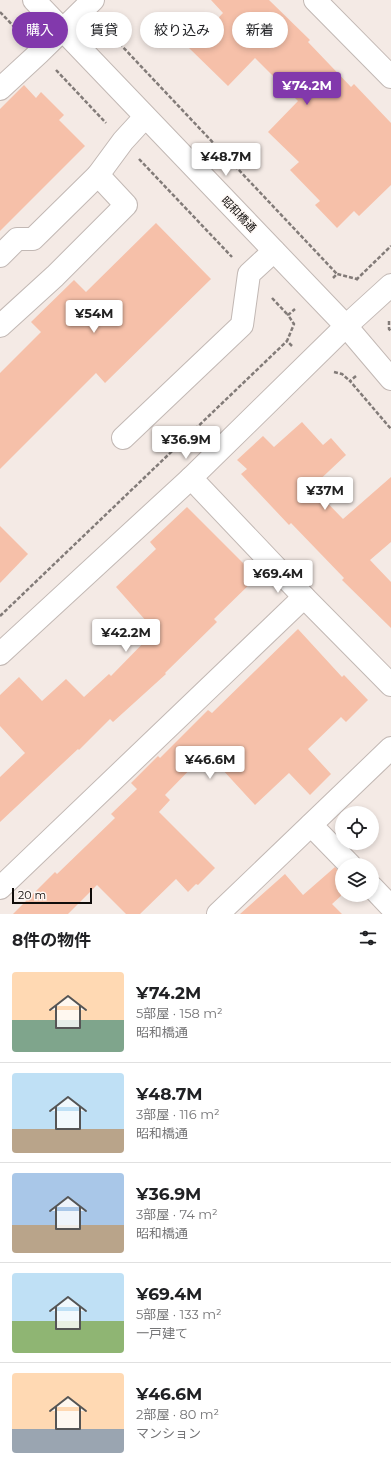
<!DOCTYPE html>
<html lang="ja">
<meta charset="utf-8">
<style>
:root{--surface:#fff;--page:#f6f6f6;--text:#202124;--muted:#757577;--line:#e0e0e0;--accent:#8239ac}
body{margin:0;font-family:Montserrat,"Noto Sans JP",sans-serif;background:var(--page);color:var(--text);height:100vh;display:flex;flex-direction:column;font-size:15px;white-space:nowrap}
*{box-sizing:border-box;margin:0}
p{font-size:13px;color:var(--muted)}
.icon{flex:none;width:22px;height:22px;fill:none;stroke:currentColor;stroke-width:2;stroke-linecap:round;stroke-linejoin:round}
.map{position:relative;height:914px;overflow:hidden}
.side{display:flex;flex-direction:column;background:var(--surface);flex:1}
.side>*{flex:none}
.banner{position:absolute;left:12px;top:12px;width:367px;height:36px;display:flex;gap:8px}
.fabs{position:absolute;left:335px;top:806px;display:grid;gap:8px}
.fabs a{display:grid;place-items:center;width:44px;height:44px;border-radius:50%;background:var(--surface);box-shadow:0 2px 6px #0003;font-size:20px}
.scale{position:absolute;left:12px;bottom:10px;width:80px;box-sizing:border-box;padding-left:4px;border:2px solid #0f0c0a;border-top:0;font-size:11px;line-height:14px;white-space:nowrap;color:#0f0c0a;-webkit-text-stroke:3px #fef8f5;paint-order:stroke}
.price{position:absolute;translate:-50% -34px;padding:0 9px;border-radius:4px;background:#fff;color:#222;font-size:13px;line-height:26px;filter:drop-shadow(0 1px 2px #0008)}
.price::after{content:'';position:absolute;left:50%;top:24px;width:12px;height:9px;margin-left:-6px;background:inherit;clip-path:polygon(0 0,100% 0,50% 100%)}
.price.active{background:var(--accent);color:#fff}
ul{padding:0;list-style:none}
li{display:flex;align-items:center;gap:12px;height:100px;padding:0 12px}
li+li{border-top:1px solid var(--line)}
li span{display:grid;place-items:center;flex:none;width:112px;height:80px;border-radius:4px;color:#555}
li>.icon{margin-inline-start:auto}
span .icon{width:48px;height:48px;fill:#fffc;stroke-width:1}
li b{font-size:17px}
h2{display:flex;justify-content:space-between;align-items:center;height:48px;padding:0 12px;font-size:17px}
.chip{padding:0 14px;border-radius:18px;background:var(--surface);box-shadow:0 2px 6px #0003;font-size:14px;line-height:36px}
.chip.active{background:var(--accent);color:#fff}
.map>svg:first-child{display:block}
.building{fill:#f6c0a9}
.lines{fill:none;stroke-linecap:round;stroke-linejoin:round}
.minor-casing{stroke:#c2b8b4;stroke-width:24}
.path{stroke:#827b78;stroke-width:2.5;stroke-dasharray:4 2;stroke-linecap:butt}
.minor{stroke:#fff;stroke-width:22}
.labels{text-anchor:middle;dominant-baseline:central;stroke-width:3;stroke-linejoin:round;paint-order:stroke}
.street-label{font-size:11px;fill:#0f0c0a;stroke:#fef8f5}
</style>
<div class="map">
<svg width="391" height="914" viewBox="0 0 391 914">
<rect width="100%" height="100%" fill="#f4eae5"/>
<!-- building -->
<g class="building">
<polygon points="211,0 269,0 310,40 308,42 351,87 354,84 391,123 391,185 359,216 354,211 337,228 315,205 320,201 290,170 299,162 268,132 298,101 255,58 228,86 189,48 223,13"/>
<polygon points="24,85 36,98 41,92 64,115 59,120 85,146 0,231 0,109"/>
<polygon points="156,223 211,279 105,383 96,373 0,469 0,373 41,332 31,322 74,280 86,292"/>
<polygon points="302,422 323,445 331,438 346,455 312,487 343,519 391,477 391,542 370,560 391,582 391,628 342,580 344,578 291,523 289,525 241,474 247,469 237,460 263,436 274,447"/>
<polygon points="187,507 257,577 214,619 217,622 165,673 166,674 113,722 110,719 79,750 78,749 0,822 0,777 25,753 0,726 0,695 19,677 42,701 66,679 84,697 109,674 111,676 155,631 116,587 156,549 150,542"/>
<polygon points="0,526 28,554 0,583"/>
<polygon points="298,629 342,677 344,675 368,700 346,722 341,717 308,749 331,774 310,795 289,773 255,805 221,768 219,770 204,755 165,795 170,800 159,812 215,868 198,885 196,884 188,892 176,879 140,914 126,914 97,885 68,914 13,914 55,872 57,874 115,818 111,814 137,789 131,783 158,756 160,758 208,710 212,713"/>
<polygon points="335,867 342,874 342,895 332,904 342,914 240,914 285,874 303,895"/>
</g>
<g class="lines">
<!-- minor casing -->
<g class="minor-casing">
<g id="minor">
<polyline points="34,0 346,326 391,379"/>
<polyline points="315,0 391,77"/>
<polyline points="0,89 39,53 93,0"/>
<polyline points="0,256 17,239 33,239 98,175 123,141 145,117"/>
<polyline points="0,326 55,276 126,205 98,175"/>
<polyline points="123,438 242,325 249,274 274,251"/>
<polyline points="191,478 304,597 391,685"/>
<polyline points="0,654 191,478 346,326 391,285"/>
<polyline points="311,825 350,865"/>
<polyline points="372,887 391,907"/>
<polyline points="0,888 304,597"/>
<polyline points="218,914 391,748"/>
</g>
</g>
<!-- path -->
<g class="path">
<polyline points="0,12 22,35"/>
<polyline points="103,26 337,274"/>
<polyline points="56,70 106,123"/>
<polyline points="139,159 232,257"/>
<polyline points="333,278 337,274 357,279"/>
<polyline points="358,280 357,279 391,246"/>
<polyline points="272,298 288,315"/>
<polyline points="389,321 389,329 391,331"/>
<polyline points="292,346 287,341 294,324 288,315 295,309"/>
<polyline points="334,372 342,374 350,381"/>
<polyline points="356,376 350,381 391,429"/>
<polyline points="0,616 287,341"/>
</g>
<!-- minor -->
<use href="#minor" class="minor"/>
</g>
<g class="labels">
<!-- street labels -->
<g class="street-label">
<text transform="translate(239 214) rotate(46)">昭和橋通</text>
</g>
</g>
</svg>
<div class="fabs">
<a><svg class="icon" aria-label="locate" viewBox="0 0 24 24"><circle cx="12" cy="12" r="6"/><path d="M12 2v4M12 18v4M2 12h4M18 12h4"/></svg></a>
<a><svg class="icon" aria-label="layers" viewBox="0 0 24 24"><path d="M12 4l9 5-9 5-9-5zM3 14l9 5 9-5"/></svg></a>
</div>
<div class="scale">20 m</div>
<b class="price active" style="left:307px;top:106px">¥74.2M</b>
<b class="price" style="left:226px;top:177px">¥48.7M</b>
<b class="price" style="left:94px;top:334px">¥54M</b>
<b class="price" style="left:186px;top:460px">¥36.9M</b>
<b class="price" style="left:325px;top:511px">¥37M</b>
<b class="price" style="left:278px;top:594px">¥69.4M</b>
<b class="price" style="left:126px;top:653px">¥42.2M</b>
<b class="price" style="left:210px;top:780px">¥46.6M</b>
<div class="banner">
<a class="chip active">購入</a>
<a class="chip">賃貸</a>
<a class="chip">絞り込み</a>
<a class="chip">新着</a>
</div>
</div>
<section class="side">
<h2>8件の物件<svg class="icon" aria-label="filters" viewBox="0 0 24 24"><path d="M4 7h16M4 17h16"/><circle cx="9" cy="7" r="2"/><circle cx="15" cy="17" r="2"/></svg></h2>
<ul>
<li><span style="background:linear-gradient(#ffd9b3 60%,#7fa58c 0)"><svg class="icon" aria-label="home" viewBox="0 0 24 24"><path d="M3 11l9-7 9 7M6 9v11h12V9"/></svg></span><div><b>¥74.2M</b><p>5部屋 · 158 m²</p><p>昭和橋通</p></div></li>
<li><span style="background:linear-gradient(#bfe0f5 70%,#b9a48a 0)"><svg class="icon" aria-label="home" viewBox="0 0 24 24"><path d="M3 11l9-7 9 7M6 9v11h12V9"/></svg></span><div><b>¥48.7M</b><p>3部屋 · 116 m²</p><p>昭和橋通</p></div></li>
<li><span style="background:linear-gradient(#a9c7e8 65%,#b9a48a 0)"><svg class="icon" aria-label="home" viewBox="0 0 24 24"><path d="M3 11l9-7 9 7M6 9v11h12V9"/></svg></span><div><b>¥36.9M</b><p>3部屋 · 74 m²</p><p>昭和橋通</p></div></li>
<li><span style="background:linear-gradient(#bfe0f5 60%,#8fb573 0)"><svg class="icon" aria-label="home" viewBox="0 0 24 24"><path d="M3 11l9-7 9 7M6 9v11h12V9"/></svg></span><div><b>¥69.4M</b><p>5部屋 · 133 m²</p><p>一戸建て</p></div></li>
<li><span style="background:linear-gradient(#ffd9b3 70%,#9aa5b1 0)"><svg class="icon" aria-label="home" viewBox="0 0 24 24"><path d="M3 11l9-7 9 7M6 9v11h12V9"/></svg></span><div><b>¥46.6M</b><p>2部屋 · 80 m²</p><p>マンション</p></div></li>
</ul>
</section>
